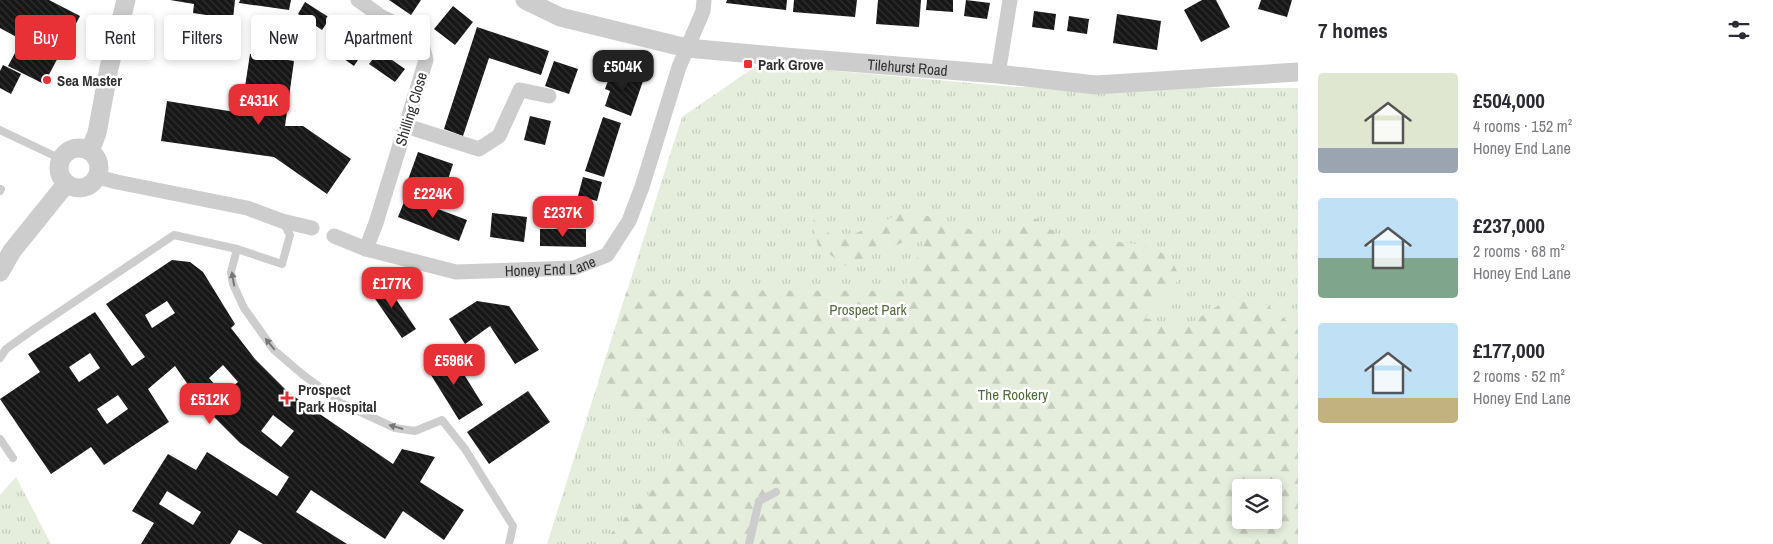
<!DOCTYPE html>
<meta charset="utf-8">
<style>
:root{--surface:#fff;--page:#f7f7f7;--text:#2b2b33;--muted:#7c7c81;--accent:#e83037}
body{margin:0;font-family:"Archivo Narrow",sans-serif;background:var(--page);color:var(--text);height:100vh;display:flex;flex-direction:column;font-size:19px;white-space:nowrap}
*{box-sizing:border-box;margin:0}
p{font-size:16px;color:var(--muted)}
.icon{flex:none;width:28px;height:28px;fill:none;stroke:currentColor;stroke-width:2;stroke-linecap:round;stroke-linejoin:round}
.map{position:relative;flex:1;overflow:hidden}
.panel{display:flex;flex-direction:column;background:var(--surface);width:475px}
.panel>*{flex:none}
.top-card{position:absolute;left:15px;top:15px;width:475px;height:45px;display:flex;gap:10px}
.tools{position:absolute;left:1232px;top:479px;display:grid;gap:10px}
.tools a{display:grid;place-items:center;width:50px;height:50px;border-radius:5px;background:var(--surface);box-shadow:0 2px 8px #0003;font-size:25px}
.price{position:absolute;translate:-50% -42px;padding:0 11px;border-radius:10px;background:var(--accent);color:#fff;font-size:16px;line-height:32px;filter:drop-shadow(0 1px 2px #0008)}
.price::after{content:'';position:absolute;left:50%;top:30px;width:15px;height:11px;margin-left:-8px;background:inherit;clip-path:polygon(0 0,100% 0,50% 100%)}
.price.on{background:#222;color:#fff}
ul{padding:0;list-style:none}
li{display:flex;align-items:center;gap:15px;height:125px;padding:0 20px}
li span{display:grid;place-items:center;flex:none;width:140px;height:100px;border-radius:5px;color:#555}
li>.icon{margin-inline-start:auto}
span .icon{width:60px;height:60px;fill:#fffc;stroke-width:1}
li b{font-size:21px}
h2{display:flex;justify-content:space-between;align-items:center;height:60px;padding:0 20px;font-size:21px}
.chip{padding:0 18px;border-radius:5px;background:var(--surface);box-shadow:0 2px 8px #0003;font-size:18px;line-height:45px}
.chip.on{background:var(--accent);color:#fff}
main{display:flex;flex:1;min-height:0}
.map>svg:first-child{display:block}
.grass{fill:url(#grass-tufts);fill-rule:evenodd}
.forest{fill:url(#forest-firs);fill-rule:evenodd}
.building{fill:url(#building-back-hatch);fill-rule:evenodd}
.lines{fill:none;stroke-linecap:round;stroke-linejoin:round}
.service{stroke:#cdcdcd;stroke-width:8}
.minor{stroke:#cdcdcd;stroke-width:15}
.tertiary{stroke:#cdcdcd;stroke-width:19}
.oneway{fill:#777}
.poi-dot{fill:#e83037;stroke:#fff;stroke-width:2}
.labels{text-anchor:middle;dominant-baseline:central;stroke-width:5;stroke-linejoin:round;paint-order:stroke}
.poi-label{font-size:15px;font-weight:bold;fill:#303030;stroke:#fff;text-anchor:start}
.street-label{font-size:15px;fill:#303030;stroke:#fff}
.park-label{font-size:15px;fill:#516c3c;stroke:#fff}
</style>
<main>
<div class="map">
<svg width="1298" height="544" viewBox="0 0 1298 544">
<defs>
<pattern id="grass-tufts" width="24" height="20" patternUnits="userSpaceOnUse" patternTransform="scale(1.25)"><rect width="24" height="20" fill="#e5eddd"/><path d="M3 7l-1-3M5 7V3M7 7l1-3M15 17l-1-3M17 17v-4M19 17l1-3" fill="none" stroke="#c5ccbe"/></pattern>
<pattern id="forest-firs" width="22" height="20" patternUnits="userSpaceOnUse" patternTransform="scale(1.25)"><rect width="22" height="20" fill="#e5eddd"/><path d="M5 1l3.5 6h-7zM16 11l3.5 6h-7z" fill="#c5ccbe"/></pattern>
<pattern id="building-back-hatch" width="6" height="6" patternUnits="userSpaceOnUse" patternTransform="scale(1.25)"><rect width="6" height="6" fill="#171717"/><path d="M-1 5l2 2M0 0l6 6M5-1l2 2" fill="none" stroke="#303030"/></pattern>
</defs>
<rect width="100%" height="100%" fill="#fff"/>
<!-- grass -->
<g class="grass">
<path d="M759 64 1015 87 1298 88V544H547L682 117ZM1241 488H1274V520H1241Z"/>
<polygon points="16,477 51,544 0,544 0,495"/>
</g>
<!-- forest -->
<path class="forest" d="M909 210 984 234 1009 239 1026 212C1035 218 1055 234 1064 237 1098 246 1171 231 1179 279L1145 318 1183 328 1233 296 1261 300 1298 330V544H601L690 450 598 382 627 290 903 291 928 232 846 266 818 246 812 218 838 241ZM1241 488H1274V520H1241Z"/>
<!-- building -->
<g class="building">
<polygon points="0,0 49,0 80,16 44,84 8,66 22,40 0,28"/>
<polygon points="170,0 235,0 233,19 193,13 194,4"/>
<polygon points="240,0 291,0 289,10 239,3"/>
<polygon points="389,0 421,0 411,15"/>
<polygon points="727,0 787,0 786,10 726,3"/>
<polygon points="794,0 857,0 855,17 793,12"/>
<polygon points="878,0 921,0 919,27 876,24"/>
<polygon points="927,0 953,0 953,12 926,10"/>
<polygon points="966,0 990,3 987,19 964,16"/>
<polygon points="1202,0 1216,0 1230,27 1201,42 1184,10"/>
<polygon points="1261,0 1292,0 1287,17 1258,9"/>
<polygon points="305,2 330,18 322,30 298,14"/>
<polygon points="453,6 473,22 455,45 434,29"/>
<polygon points="1034,11 1056,14 1054,30 1032,27"/>
<polygon points="1117,14 1161,21 1157,50 1113,43"/>
<polygon points="1069,16 1089,19 1087,34 1067,31"/>
<polygon points="342,25 369,43 354,66 327,47"/>
<polygon points="477,27 549,51 541,75 489,58 463,136 444,129"/>
<polygon points="379,51 405,69 395,82 369,64"/>
<polygon points="250,54 294,61 285,126 303,126 351,159 327,194 274,157 161,141 167,101 241,113"/>
<polygon points="554,61 578,69 569,94 545,86"/>
<polygon points="3,65 21,74 11,94 0,88 0,71"/>
<polygon points="612,70 643,81 631,116 605,106 610,91 605,89"/>
<polygon points="530,116 551,121 545,145 524,140"/>
<polygon points="603,117 621,123 604,177 585,171"/>
<polygon points="418,152 453,164 441,201 405,188"/>
<polygon points="583,177 602,182 597,201 578,196"/>
<polygon points="406,197 467,220 459,241 398,217"/>
<polygon points="492,213 527,217 524,242 490,237"/>
<polygon points="540,229 586,229 586,247 540,246"/>
<path d="M172 260 190 262 203 272 235 324 231 328 255 359 289 393 393 464 402 449 435 457 420 482 464 510 444 540 403 511 385 539 311 490 296 512 347 544H263L239 530 230 544H141L154 523 132 511 168 454 196 470 207 452 277 496 289 477 240 443 202 405 175 366 148 389 169 422 104 465 91 447 51 474 0 399 40 372 28 354 95 312 132 366 145 357 106 304ZM167 301 175 313 152 328 145 315ZM90 353 100 368 79 382 69 367ZM223 365 238 382 223 394 209 378ZM118 395 128 409 107 424 97 409ZM273 415 294 431 281 447 261 431ZM167 491 201 512 193 525 159 504Z"/>
<polygon points="383,280 416,329 402,338 369,290"/>
<polygon points="477,301 509,306 539,350 515,364 490,326 465,344 449,319"/>
<polygon points="450,352 483,405 459,420 426,367"/>
<polygon points="528,391 550,422 489,464 467,432"/>
</g>
<g class="lines">
<!-- service -->
<g class="service">
<polyline points="0,130 61,159"/>
<polyline points="0,191 1,189"/>
<polyline points="237,249 231,272 233,284 244,308 274,350 302,374 341,403 395,428 415,431 442,420 465,449 513,526 509,544"/>
<polyline points="0,358 6,349 34,329 174,235 237,249 282,264 290,235 283,222"/>
<polyline points="0,439 13,458"/>
<polyline points="749,544 759,501 776,492"/>
</g>
<!-- minor -->
<g class="minor">
<polyline points="358,0 382,17 409,30 422,44 426,60 376,223 366,249"/>
<polyline points="998,74 1010,0"/>
<polyline points="406,126 479,149 499,136 520,90 549,96"/>
<polyline points="98,177 117,182 247,208 282,221 312,228"/>
<path id="s1" d="M334 236 366 249 456 272 574 268 607 255 629 221 642 187 679 67 703 11 704 0"/>
</g>
<!-- tertiary -->
<g class="tertiary">
<path id="s2" d="M525 0 560 17 687 48 785 57 998 74 1096 85 1298 72"/>
<circle cx="79" cy="168" r="20"/>
<polyline points="90,151 97,133 109,68 126,0"/>
<polyline points="0,272 12,251 66,184"/>
</g>
</g>
<!-- one-way arrows -->
<defs><path id="oneway-solid" d="M-6-.8H1V-3.2L6.5 0L1 3.2V.8H-6Z" transform="scale(1.25)"/></defs>
<g class="oneway">
<use href="#oneway-solid" transform="translate(233 279) rotate(-100)"/>
<use href="#oneway-solid" transform="translate(270 344) rotate(-129)"/>
<use href="#oneway-solid" transform="translate(396 427) rotate(-164)"/>
</g>
<!-- markers -->
<g class="poi-dot">
<rect x="743" y="59" width="10" height="10" rx="2.5"/>
<circle cx="47" cy="80" r="5"/>
<path d="M284.5 390.5h5v5h5v5h-5v5h-5v-5h-5v-5h5z"/>
</g>
<g class="labels">
<!-- poi labels -->
<g class="poi-label">
<text x="758" y="64">Park Grove</text>
<text x="57" y="80">Sea Master</text>
<text x="298" y="389">Prospect<tspan x="298" dy="17">Park Hospital</tspan></text>
</g>
<!-- street labels -->
<g class="street-label">
<text stroke="none"><textPath href="#s2" startOffset="391">Tilehurst Road</textPath></text>
<text transform="translate(411 109) rotate(-73)">Shilling Close</text>
<text stroke="none"><textPath href="#s1" startOffset="222">Honey End Lane</textPath></text>
</g>
<!-- park labels -->
<g class="park-label">
<text x="868" y="309">Prospect Park</text>
<text x="1013" y="394">The Rookery</text>
</g>
</g>
</svg>
<div class="tools">
<a><svg class="icon" aria-label="layers" viewBox="0 0 24 24"><path d="M12 4l9 5-9 5-9-5zM3 14l9 5 9-5"/></svg></a>
</div>
<b class="price on" style="left:623px;top:92px">£504K</b>
<b class="price" style="left:259px;top:126px">£431K</b>
<b class="price" style="left:433px;top:219px">£224K</b>
<b class="price" style="left:563px;top:238px">£237K</b>
<b class="price" style="left:392px;top:309px">£177K</b>
<b class="price" style="left:454px;top:386px">£596K</b>
<b class="price" style="left:210px;top:425px">£512K</b>
<div class="top-card">
<a class="chip on">Buy</a>
<a class="chip">Rent</a>
<a class="chip">Filters</a>
<a class="chip">New</a>
<a class="chip">Apartment</a>
</div>
</div>
<section class="panel">
<h2>7 homes<svg class="icon" aria-label="filters" viewBox="0 0 24 24"><path d="M4 7h16M4 17h16"/><circle cx="9" cy="7" r="2"/><circle cx="15" cy="17" r="2"/></svg></h2>
<ul>
<li><span style="background:linear-gradient(#dfe7d0 75%,#9aa5b1 0)"><svg class="icon" aria-label="home" viewBox="0 0 24 24"><path d="M3 11l9-7 9 7M6 9v11h12V9"/></svg></span><div><b>£504,000</b><p>4 rooms · 152 m²</p><p>Honey End Lane</p></div></li>
<li><span style="background:linear-gradient(#bfe0f5 60%,#7fa58c 0)"><svg class="icon" aria-label="home" viewBox="0 0 24 24"><path d="M3 11l9-7 9 7M6 9v11h12V9"/></svg></span><div><b>£237,000</b><p>2 rooms · 68 m²</p><p>Honey End Lane</p></div></li>
<li><span style="background:linear-gradient(#bfe0f5 75%,#c2b280 0)"><svg class="icon" aria-label="home" viewBox="0 0 24 24"><path d="M3 11l9-7 9 7M6 9v11h12V9"/></svg></span><div><b>£177,000</b><p>2 rooms · 52 m²</p><p>Honey End Lane</p></div></li>
</ul>
</section>
</main>
